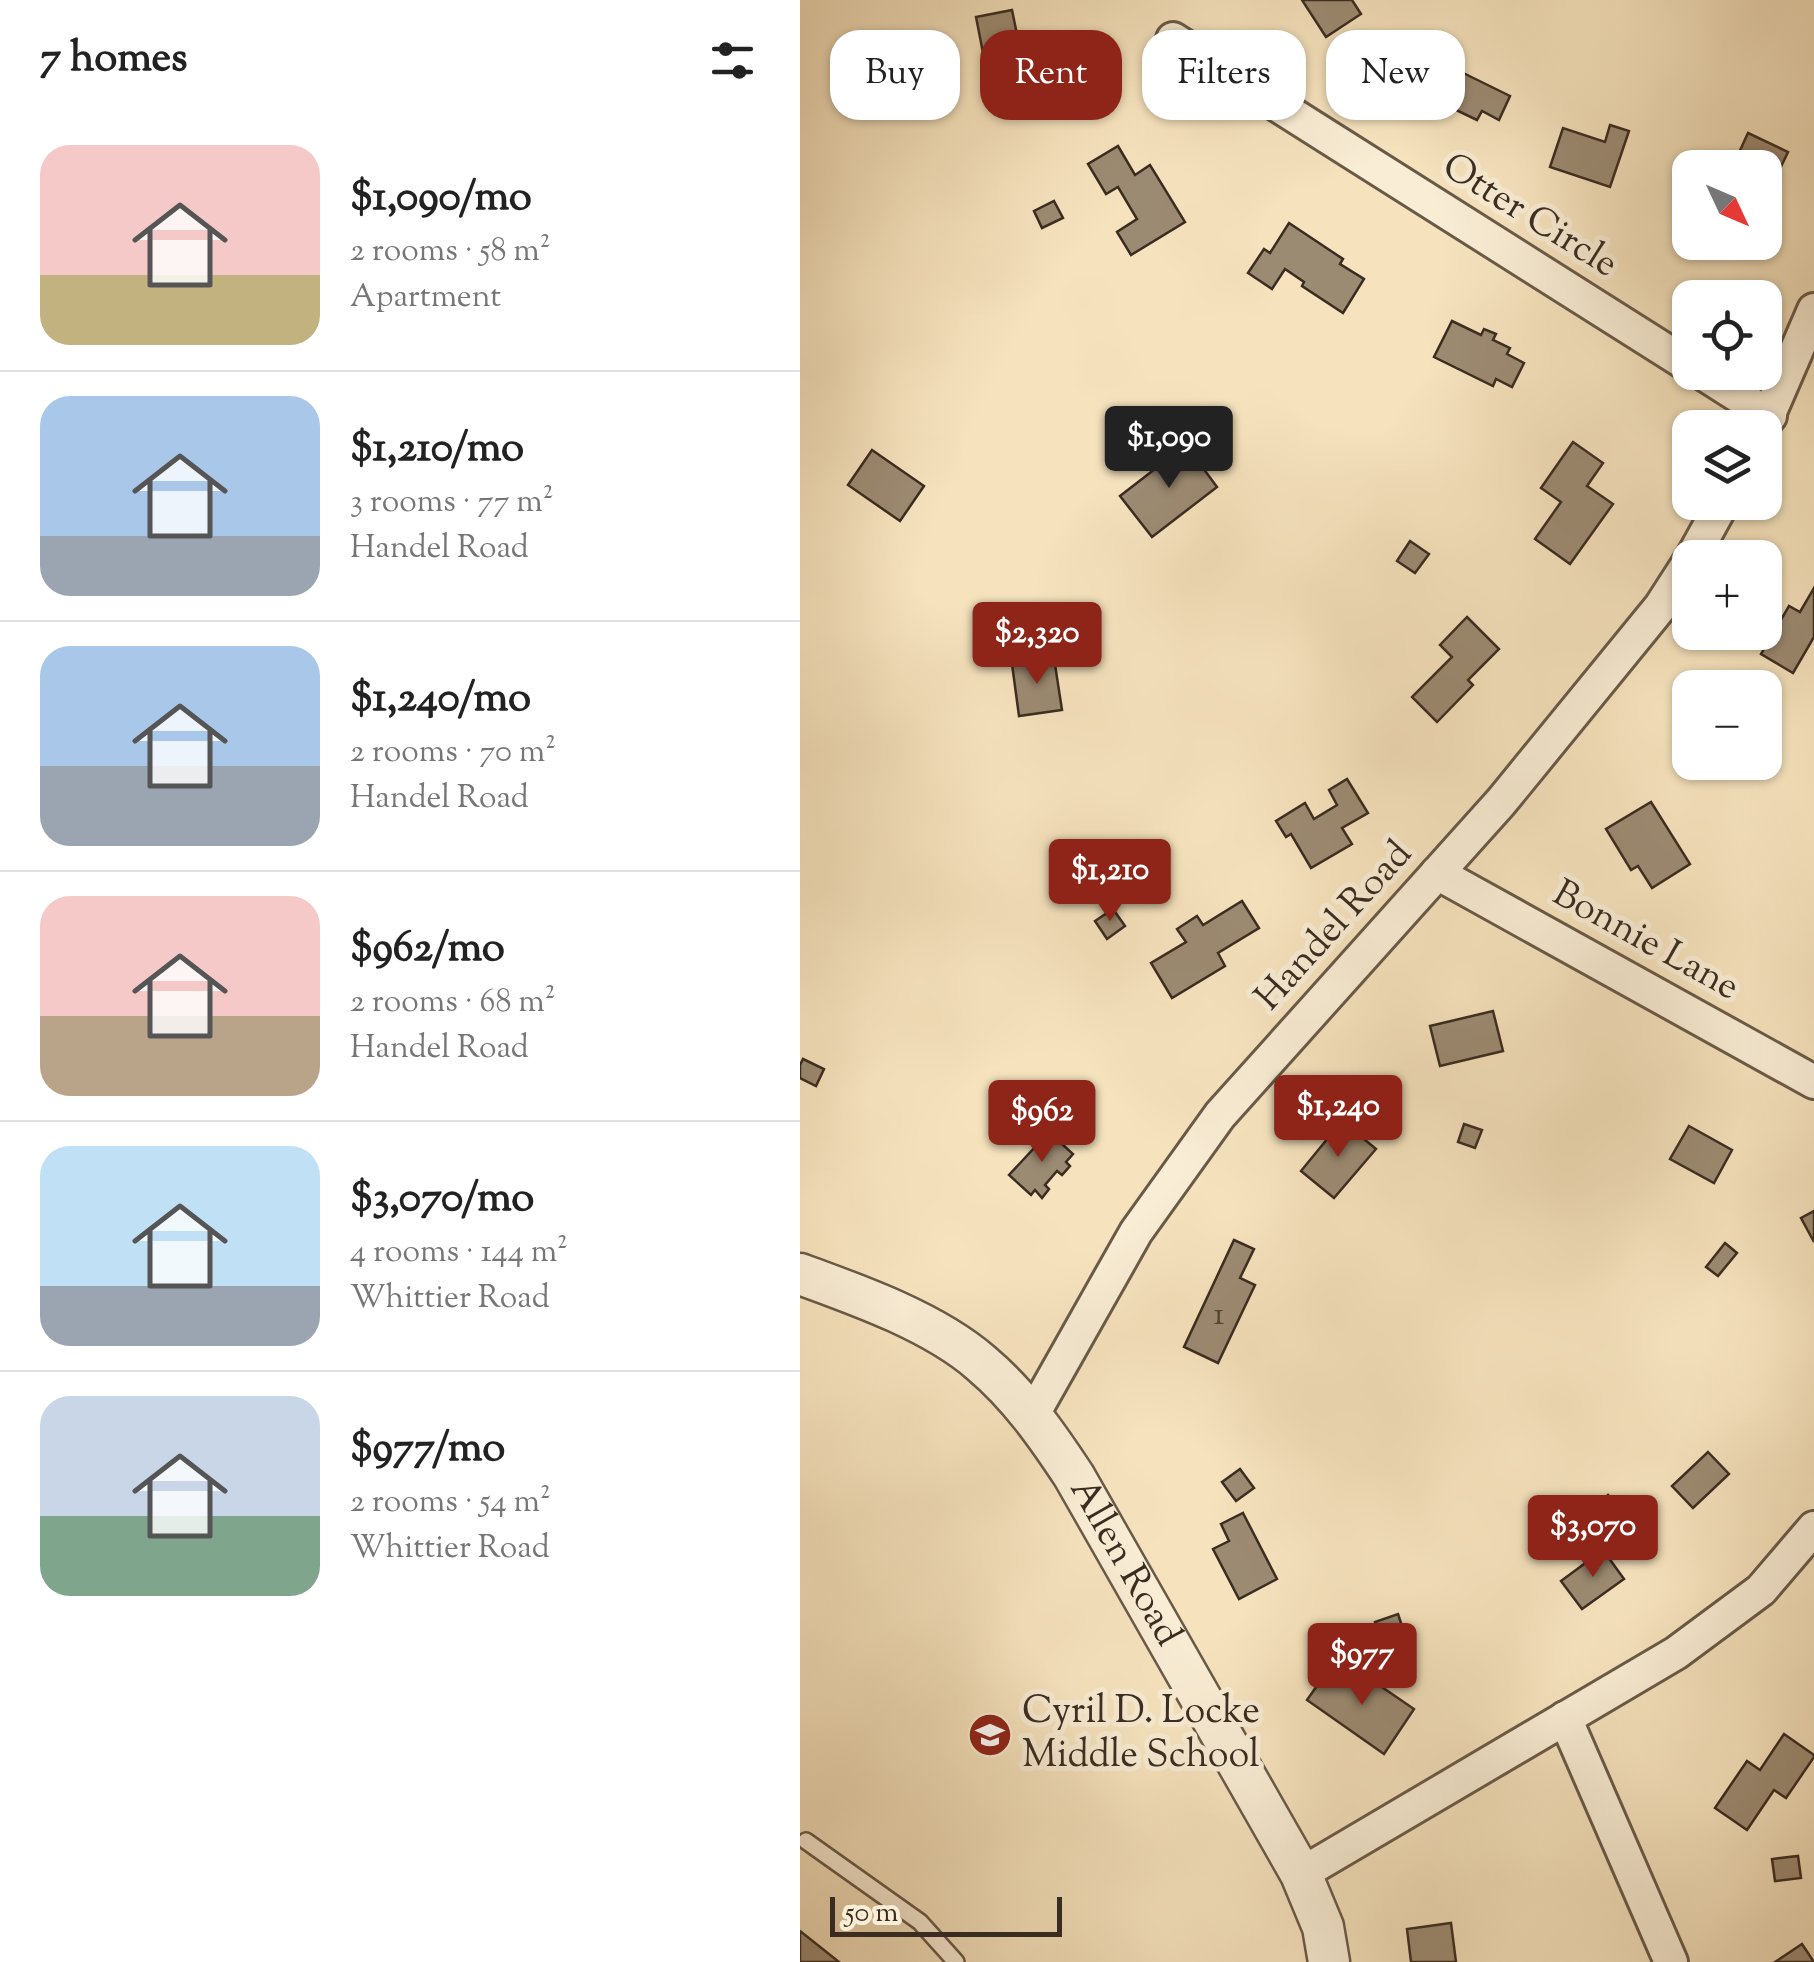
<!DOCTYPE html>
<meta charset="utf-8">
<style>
:root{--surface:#fff;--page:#f2f2f2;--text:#222;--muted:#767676;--line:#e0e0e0;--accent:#8f2418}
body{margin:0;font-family:"Sorts Mill Goudy",serif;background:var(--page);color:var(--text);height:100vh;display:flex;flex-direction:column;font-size:38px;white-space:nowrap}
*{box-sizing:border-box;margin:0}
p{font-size:32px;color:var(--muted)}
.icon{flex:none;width:55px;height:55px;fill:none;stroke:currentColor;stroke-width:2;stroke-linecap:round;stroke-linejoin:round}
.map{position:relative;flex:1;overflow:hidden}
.side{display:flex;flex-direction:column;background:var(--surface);width:800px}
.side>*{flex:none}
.top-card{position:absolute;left:30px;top:30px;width:832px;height:90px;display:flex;gap:20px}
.needle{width:65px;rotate:134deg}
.buttons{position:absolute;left:872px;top:150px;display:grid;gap:20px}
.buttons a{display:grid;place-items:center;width:110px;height:110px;border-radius:20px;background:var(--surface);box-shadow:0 2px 8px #0004;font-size:50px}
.scale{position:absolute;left:30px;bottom:25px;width:232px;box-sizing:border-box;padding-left:10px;border:5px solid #3a2c21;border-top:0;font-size:28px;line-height:35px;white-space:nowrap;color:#3a2c21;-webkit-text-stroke:8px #f9edd5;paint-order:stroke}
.price{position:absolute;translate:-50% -85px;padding:0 22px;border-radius:10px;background:var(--accent);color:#fff;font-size:32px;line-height:65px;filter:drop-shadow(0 2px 5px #0008)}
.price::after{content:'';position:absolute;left:50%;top:60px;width:30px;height:22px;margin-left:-15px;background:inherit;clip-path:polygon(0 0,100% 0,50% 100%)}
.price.selected{background:#222;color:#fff}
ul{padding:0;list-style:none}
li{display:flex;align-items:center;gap:30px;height:250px;padding:0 40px}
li+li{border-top:2px solid var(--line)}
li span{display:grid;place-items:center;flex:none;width:280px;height:200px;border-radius:30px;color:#555}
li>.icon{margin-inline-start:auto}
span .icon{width:120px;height:120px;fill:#fffc;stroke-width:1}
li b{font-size:42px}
h2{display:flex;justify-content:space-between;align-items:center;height:120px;padding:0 40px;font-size:42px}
.tag{padding:0 35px;border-radius:30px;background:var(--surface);box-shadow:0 2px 8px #0004;font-size:35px;line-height:90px}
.tag.selected{background:var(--accent);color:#fff}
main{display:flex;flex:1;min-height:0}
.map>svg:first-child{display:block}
.building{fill:#9c8b73;stroke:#3a2c21;stroke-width:2.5}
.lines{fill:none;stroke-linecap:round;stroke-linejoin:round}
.service-casing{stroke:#695a48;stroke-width:20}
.minor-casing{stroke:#695a48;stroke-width:38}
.tertiary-casing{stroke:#695a48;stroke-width:45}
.service{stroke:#f9edd5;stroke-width:15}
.minor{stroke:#f9edd5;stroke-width:32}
.tertiary{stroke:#f9edd5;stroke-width:40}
.labels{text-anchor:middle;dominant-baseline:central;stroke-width:10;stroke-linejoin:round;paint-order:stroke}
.number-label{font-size:32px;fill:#524436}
.street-label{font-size:38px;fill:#3a2c21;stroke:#f9edd5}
.poi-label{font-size:38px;fill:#3a2c21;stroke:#f9edd5;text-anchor:start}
</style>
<main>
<section class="side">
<h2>7 homes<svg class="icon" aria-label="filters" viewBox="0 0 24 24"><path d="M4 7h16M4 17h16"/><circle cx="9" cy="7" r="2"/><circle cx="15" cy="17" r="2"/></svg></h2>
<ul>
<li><span style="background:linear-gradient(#f6c9c9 65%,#c2b280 0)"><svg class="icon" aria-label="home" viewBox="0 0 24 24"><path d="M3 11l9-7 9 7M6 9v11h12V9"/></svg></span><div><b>$1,090/mo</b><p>2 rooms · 58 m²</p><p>Apartment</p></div></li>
<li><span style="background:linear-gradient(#a9c7e8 70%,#9aa5b1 0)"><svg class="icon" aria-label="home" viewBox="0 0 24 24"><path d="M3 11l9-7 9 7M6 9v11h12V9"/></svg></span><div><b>$1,210/mo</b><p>3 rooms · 77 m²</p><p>Handel Road</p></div></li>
<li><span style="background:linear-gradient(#a9c7e8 60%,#9aa5b1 0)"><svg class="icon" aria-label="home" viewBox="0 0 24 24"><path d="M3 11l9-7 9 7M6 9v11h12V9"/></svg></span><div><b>$1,240/mo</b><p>2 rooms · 70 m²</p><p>Handel Road</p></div></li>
<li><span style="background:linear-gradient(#f6c9c9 60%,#b9a48a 0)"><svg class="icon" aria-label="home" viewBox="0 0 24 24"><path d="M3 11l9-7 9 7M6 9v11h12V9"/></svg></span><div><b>$962/mo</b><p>2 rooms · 68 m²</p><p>Handel Road</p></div></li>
<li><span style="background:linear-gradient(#bfe0f5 70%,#9aa5b1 0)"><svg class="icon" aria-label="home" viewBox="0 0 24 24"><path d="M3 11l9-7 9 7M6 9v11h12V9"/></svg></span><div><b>$3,070/mo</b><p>4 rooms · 144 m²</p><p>Whittier Road</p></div></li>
<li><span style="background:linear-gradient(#c9d6e8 60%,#7fa58c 0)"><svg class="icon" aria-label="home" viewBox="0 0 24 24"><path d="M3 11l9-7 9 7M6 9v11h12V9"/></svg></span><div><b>$977/mo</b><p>2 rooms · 54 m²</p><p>Whittier Road</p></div></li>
</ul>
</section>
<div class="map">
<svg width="1014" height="1962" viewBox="0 0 1014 1962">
<rect width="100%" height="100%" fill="#f6e3be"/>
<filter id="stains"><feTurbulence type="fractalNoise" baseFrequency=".002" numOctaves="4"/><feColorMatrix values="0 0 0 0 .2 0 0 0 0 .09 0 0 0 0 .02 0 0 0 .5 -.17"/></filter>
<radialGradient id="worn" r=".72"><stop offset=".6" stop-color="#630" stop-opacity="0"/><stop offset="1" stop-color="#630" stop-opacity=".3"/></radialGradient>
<!-- building -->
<g class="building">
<polygon points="502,0 552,0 561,14 526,37"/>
<polygon points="212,10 232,107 195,114 176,17"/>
<polygon points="649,66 710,96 699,120 682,111 677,120 633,99"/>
<polygon points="810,125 829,131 810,187 750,167 763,128 805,142"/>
<polygon points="948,133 988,152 965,200 965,168 932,168"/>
<polygon points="318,146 335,175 350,165 385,222 331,255 317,232 337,219 318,187 306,194 288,164"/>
<polygon points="254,201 263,218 242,228 234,211"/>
<polygon points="489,223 543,259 540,264 564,279 543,313 502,286 504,282 485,269 472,289 448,273 464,249 470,253"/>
<polygon points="652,321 681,335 684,329 696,334 693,340 710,348 707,354 724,363 712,387 696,379 693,386 634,357"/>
<polygon points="773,442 803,463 787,486 813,504 770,564 735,539 761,502 741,488"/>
<polygon points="386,445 417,487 352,537 320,496"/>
<polygon points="72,450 124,486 100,521 48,485"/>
<polygon points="610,541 629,554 615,573 597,561"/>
<polygon points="1014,588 1014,637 993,673 961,654 989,606 1000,612"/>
<polygon points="667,617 699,649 668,680 673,685 637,722 612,697 652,657 640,645"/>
<polygon points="254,658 262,710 219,716 212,664"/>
<polygon points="547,779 568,813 542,828 552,844 511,868 491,834 486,837 476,821 505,803 514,819 537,805 529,790"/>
<polygon points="851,802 890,864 852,888 838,866 831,870 806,829"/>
<polygon points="442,901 459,928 418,953 425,966 372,998 351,963 386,942 377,929 397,916 403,925"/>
<polygon points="313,909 325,926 307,939 295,921"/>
<polygon points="693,1011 703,1051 640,1066 630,1026"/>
<polygon points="3,1059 24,1069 16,1086 0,1078 0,1065"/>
<polygon points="542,1121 576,1149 534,1198 501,1171"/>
<polygon points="664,1124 682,1130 675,1148 658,1142"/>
<polygon points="889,1126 932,1150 914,1183 870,1159"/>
<polygon points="249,1132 273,1154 266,1162 270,1166 262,1175 257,1171 245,1185 249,1189 242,1198 235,1190 231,1195 209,1175"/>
<polygon points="1014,1211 1014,1242 1001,1218"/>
<polygon points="434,1240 454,1249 440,1278 455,1285 418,1363 384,1347"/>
<polygon points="925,1243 937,1253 918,1276 906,1267"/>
<polygon points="908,1452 929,1474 893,1508 872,1486"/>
<polygon points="440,1469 454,1488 436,1501 422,1482"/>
<polygon points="808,1495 822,1509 804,1527 790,1513"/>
<polygon points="443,1513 477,1579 439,1599 413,1549 429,1541 421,1524"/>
<polygon points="803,1550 824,1579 782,1609 761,1581"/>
<polygon points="598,1614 603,1629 580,1637 575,1622"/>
<polygon points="531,1666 567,1690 573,1681 614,1709 584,1754 507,1700"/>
<polygon points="984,1734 1014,1755 1014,1757 986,1798 974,1790 947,1830 915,1808 947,1761 960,1770"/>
<polygon points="998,1856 1001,1878 975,1881 972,1859"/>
<polygon points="651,1923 656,1962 611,1962 607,1929"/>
<polygon points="0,1931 39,1962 0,1962"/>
<polygon points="1002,1944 1014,1962 975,1962"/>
</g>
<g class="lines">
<!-- service casing -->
<g class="service-casing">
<polyline id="service" points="6,1841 120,1922 156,1962"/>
</g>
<!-- minor casing -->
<g class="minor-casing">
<g id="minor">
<polyline points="373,39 890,366"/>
<polyline points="901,372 970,416"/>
<polyline points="963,428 1014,310"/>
<polyline points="892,558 923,502"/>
<polyline points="637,873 1014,1082"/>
<polyline points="232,1416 336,1232 420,1115 701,802 861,606 890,561"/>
<polyline points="765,1718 871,1962"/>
<polyline points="501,1874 876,1653 961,1590 1014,1528"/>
</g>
</g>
<!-- tertiary casing -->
<g class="tertiary-casing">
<g id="tertiary">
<path id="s1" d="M0 1274C58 1295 134 1322 181 1363 219 1395 247 1435 274 1476L501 1874 523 1927 529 1962"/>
</g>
</g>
<!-- service -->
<use href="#service" class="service"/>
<!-- minor -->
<use href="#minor" class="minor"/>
<!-- tertiary -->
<use href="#tertiary" class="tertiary"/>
</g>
<!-- icons -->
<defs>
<g id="school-disc" transform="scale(2.25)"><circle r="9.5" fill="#8f2418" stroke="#f9edd5"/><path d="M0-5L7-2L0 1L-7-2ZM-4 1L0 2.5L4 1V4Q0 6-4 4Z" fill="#fff"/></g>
</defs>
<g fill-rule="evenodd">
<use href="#school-disc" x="190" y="1735"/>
</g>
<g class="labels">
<!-- number labels -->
<g class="number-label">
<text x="419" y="1316">1</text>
</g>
<!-- street labels -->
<g class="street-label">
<text transform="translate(729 217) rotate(32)">Otter Circle</text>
<text transform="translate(535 927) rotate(-48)">Handel Road</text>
<text transform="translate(845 942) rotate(29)">Bonnie Lane</text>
<text stroke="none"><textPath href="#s1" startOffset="450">Allen Road</textPath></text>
</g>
<!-- poi labels -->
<g class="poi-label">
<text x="222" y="1713">Cyril D. Locke<tspan x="222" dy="44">Middle School</tspan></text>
</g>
</g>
<rect width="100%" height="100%" filter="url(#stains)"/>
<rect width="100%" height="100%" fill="url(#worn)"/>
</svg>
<div class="buttons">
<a><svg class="needle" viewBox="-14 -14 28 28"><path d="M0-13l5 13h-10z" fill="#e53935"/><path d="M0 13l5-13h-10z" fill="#767676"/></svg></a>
<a><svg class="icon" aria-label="locate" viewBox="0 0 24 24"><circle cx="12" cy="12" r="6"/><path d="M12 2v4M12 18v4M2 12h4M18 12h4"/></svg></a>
<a><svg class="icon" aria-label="layers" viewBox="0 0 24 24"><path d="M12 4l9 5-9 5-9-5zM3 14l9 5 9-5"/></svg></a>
<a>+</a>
<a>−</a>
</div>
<div class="scale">50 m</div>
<b class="price selected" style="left:369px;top:491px">$1,090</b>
<b class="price" style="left:237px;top:687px">$2,320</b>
<b class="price" style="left:310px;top:924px">$1,210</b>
<b class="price" style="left:538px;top:1160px">$1,240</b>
<b class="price" style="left:242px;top:1165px">$962</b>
<b class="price" style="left:793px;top:1580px">$3,070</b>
<b class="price" style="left:562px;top:1708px">$977</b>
<div class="top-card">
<a class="tag">Buy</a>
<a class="tag selected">Rent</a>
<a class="tag">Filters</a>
<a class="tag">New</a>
</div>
</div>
</main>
